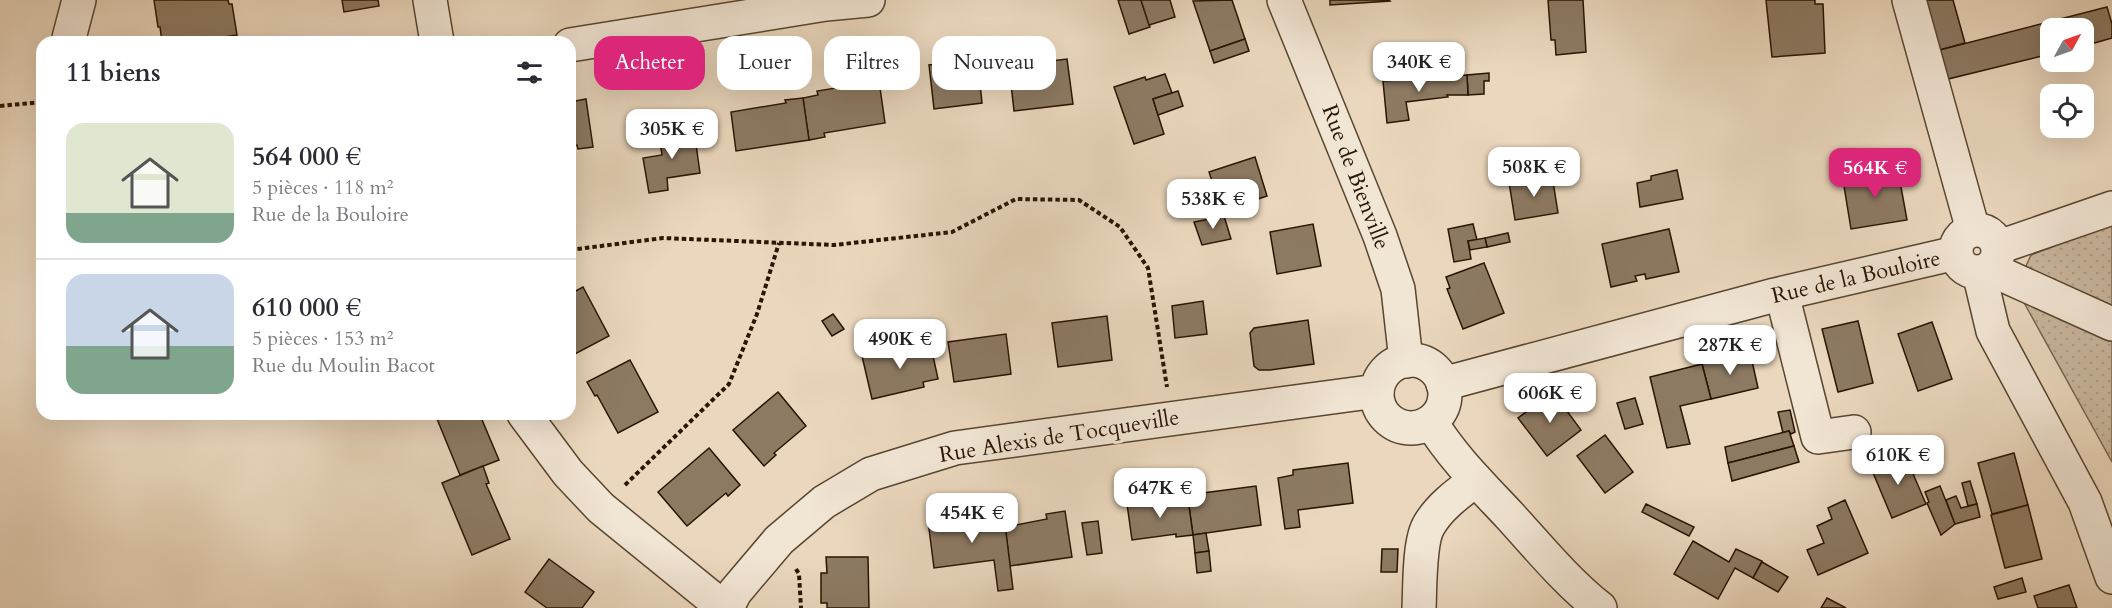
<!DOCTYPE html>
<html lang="fr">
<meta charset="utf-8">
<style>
:root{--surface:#fff;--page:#f2f2f3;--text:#2b2b33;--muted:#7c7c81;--line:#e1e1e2;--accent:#db2777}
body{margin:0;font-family:Cardo,serif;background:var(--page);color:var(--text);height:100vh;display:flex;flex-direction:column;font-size:22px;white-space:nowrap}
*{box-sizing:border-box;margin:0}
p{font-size:20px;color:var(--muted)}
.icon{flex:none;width:33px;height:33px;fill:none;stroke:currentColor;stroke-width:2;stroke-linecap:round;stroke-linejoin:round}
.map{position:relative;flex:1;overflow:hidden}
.drawer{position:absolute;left:36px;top:36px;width:540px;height:384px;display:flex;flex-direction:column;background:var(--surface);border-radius:18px;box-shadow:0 6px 24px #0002}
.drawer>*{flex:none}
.guide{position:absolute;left:594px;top:36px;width:570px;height:54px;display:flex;gap:12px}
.needle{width:39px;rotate:50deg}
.controls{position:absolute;left:2040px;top:18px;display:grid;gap:12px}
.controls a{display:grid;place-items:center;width:54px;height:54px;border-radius:12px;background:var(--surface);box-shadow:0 6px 24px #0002;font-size:30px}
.price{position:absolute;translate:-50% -51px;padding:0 14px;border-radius:12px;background:#fff;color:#222;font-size:20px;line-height:39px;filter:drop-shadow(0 2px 3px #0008)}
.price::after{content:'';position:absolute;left:50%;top:36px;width:18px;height:14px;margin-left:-9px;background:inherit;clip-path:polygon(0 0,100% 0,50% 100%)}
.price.active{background:var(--accent);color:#fff}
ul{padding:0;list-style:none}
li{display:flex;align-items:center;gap:18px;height:150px;padding:0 30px}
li+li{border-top:2px solid var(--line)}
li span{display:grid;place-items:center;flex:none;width:168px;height:120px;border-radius:18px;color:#555}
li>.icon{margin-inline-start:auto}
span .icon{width:72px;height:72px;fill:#fffc;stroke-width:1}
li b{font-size:26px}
h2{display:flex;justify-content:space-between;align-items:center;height:72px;padding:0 30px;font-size:26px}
.tag{padding:0 21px;border-radius:18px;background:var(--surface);box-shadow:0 6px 24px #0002;font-size:21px;line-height:54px}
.tag.active{background:var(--accent);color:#fff}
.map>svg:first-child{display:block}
.green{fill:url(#green-dots);stroke:#79664f;stroke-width:1.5}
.building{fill:#8d7a63;stroke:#291501;stroke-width:1.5}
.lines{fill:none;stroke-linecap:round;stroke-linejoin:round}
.minor-casing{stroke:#594630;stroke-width:36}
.path{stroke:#291501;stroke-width:4;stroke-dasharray:4.5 3;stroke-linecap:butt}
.minor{stroke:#f1e5d4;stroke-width:33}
.labels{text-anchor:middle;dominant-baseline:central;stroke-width:6;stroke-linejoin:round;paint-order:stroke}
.street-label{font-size:22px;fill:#291501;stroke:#f1e5d4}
</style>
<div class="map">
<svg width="2112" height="608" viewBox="0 0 2112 608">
<defs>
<pattern id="green-dots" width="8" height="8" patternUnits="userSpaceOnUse" patternTransform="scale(1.5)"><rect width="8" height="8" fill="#c9b69d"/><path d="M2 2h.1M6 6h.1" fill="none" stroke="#ad9c85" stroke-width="1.8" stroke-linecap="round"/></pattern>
</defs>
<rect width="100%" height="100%" fill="#ead7bd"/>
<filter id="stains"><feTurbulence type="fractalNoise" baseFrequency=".00333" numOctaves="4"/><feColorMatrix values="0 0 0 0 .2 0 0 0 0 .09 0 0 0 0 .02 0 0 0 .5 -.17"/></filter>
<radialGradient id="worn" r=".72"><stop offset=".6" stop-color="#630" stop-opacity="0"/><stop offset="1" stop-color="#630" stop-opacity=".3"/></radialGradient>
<!-- green -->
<polygon class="green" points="2112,223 2112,462 2022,299 2018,283 2031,255"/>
<!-- building -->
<g class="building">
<polygon points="154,0 228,0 229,4 232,4 237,35 192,42 162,42 160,27 158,27"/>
<polygon points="342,0 378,0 379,6 344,12"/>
<polygon points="1118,0 1141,0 1150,27 1129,34"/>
<polygon points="1141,0 1170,0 1175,17 1149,25"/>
<polygon points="1232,0 1245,39 1210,51 1193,1"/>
<polygon points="1330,0 1389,0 1390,1 1330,5"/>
<polygon points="1548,0 1583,0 1586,52 1556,55 1555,40 1551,40"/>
<polygon points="1766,0 1815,0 1815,4 1823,4 1825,53 1772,57"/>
<polygon points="1917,0 1953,0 1965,43 1932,52"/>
<polygon points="2107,7 2112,24 2112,38 2084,46 2084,28 2050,28 2050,54 1940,81 1932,52"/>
<polygon points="1245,39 1249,51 1214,63 1210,51"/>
<polygon points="1067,59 1073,104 1014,111 1009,66"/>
<polygon points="977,60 978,64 949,67 949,63"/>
<polygon points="949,63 949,67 978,64 982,103 934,109 929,65"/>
<polygon points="1489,73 1489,81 1484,81 1484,94 1468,95 1467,75"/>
<polygon points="1165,74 1172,93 1153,99 1164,134 1134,144 1114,87 1145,77 1146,80"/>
<polygon points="1467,75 1468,95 1447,95 1448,97 1406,102 1409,120 1387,123 1383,81"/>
<polygon points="879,81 885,123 824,133 825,137 809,140 803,98 818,95 817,91"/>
<polygon points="1178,91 1183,106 1158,115 1153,99"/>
<polygon points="803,98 809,140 736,151 731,112 786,103 785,100"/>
<polygon points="586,99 593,147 578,149 577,145 570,146 570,102"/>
<polygon points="694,130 700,173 667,178 668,190 649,193 643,158 662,155 659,135"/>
<polygon points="1255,157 1267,196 1222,211 1209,172"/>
<polygon points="1894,167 1895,177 1899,176 1907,220 1851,229 1844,186 1859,183 1857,173"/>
<polygon points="1677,170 1683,199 1640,207 1637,183 1651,180 1651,176"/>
<polygon points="1857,173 1859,183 1853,184 1851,174"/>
<polygon points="1552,175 1558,213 1515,220 1509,182"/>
<polygon points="1224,216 1231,239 1202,245 1194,222"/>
<polygon points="1313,224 1321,266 1277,274 1270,232"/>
<polygon points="1473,224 1477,240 1468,241 1471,259 1454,262 1448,229"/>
<polygon points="1669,229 1679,272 1646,279 1645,274 1635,276 1637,281 1611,287 1602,244"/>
<polygon points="1508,233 1510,242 1487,247 1485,238"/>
<polygon points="1485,238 1487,247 1470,250 1468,241"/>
<polygon points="1484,263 1504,313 1463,329 1447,289 1450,288 1446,277"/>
<polygon points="583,287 609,336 573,355 570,349 570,294"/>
<polygon points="1203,301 1207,334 1175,338 1172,306"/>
<polygon points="833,314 844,329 832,336 822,321"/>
<polygon points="1107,316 1112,360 1058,367 1052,323"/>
<polygon points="1308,320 1314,364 1270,370 1259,370 1254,366 1250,333 1254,328"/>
<polygon points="1858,321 1873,383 1838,392 1822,329"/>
<polygon points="1932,322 1952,379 1918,391 1898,334"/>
<polygon points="1006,334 1011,374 954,382 948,342"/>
<polygon points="930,342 938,379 923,382 924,387 872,399 862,356"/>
<polygon points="1750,352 1758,388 1711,399 1702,364"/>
<polygon points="630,360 658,412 618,433 597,395 595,396 587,382"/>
<polygon points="1702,364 1711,399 1680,406 1690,444 1667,448 1650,377"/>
<polygon points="778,392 806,426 774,453 776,455 764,466 733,430"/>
<polygon points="1553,392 1581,430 1547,456 1518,418"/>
<polygon points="1635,398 1643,424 1625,429 1617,403"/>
<polygon points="1790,410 1795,432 1791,434 1789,431 1783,433 1778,412"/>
<polygon points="435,414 482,414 480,415 499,460 460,475"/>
<polygon points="1789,431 1794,446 1728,463 1725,447"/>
<polygon points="1605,435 1633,472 1605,493 1577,456"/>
<polygon points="1794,446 1799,462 1732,481 1728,463"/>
<polygon points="709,448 740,485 728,496 726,493 687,526 658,492"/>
<polygon points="2014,453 2028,505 1992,514 1978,463"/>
<polygon points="1905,455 1926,504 1892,518 1871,468"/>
<polygon points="1348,463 1353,503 1298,510 1300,527 1285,529 1278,478 1293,475 1293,470"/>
<polygon points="483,466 489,483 486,484 510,539 472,555 442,483"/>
<polygon points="1970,481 1977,504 1968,506 1962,483"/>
<polygon points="1256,486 1261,525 1193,535 1188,499 1203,497 1203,493"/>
<polygon points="1940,486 1955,524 1941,535 1927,503 1929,502 1925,492"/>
<polygon points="1956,496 1961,508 1977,504 1980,517 1955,524 1946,500"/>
<polygon points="1172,497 1173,501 1188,499 1193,535 1176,537 1176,534 1132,540 1127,504"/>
<polygon points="1845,500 1868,553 1818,575 1807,550 1824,543 1817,526 1832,519 1828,508"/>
<polygon points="1646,504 1694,527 1689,536 1642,512"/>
<polygon points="2028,505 2042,559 2005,568 1991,515"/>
<polygon points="1065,511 1072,557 1010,566 1005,527 1047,519 1046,514"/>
<polygon points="988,513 988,518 1004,516 1013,589 998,591 994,560 934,568 928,521"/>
<polygon points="1098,521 1102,553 1087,555 1082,523"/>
<polygon points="1206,533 1209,551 1195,553 1193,535"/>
<polygon points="1693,541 1729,562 1736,549 1762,561 1753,578 1735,568 1718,599 1674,574"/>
<polygon points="1382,549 1398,549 1397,572 1381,572"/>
<polygon points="1209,551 1211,571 1197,573 1195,553"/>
<polygon points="826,557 868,557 869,608 827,608 827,603 821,603 821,573 827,573"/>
<polygon points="549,559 594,592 582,608 547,608 525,592"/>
<polygon points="1762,562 1788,577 1778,592 1753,578"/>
<polygon points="2022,578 2026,592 1998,599 1994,587"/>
<polygon points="2069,585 2077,608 2038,608 2034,596"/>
<polygon points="1827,598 1846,608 1821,608"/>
</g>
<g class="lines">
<!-- minor casing -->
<g class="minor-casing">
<g id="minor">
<polyline points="430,0 437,42"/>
<polyline points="1284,0 1380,236 1398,289 1406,361"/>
<polyline points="1909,0 1973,230"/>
<polyline points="69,38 79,0"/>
<polyline points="570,45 826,4 868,0"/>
<circle cx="1977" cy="251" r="21"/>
<polyline points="1999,247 2112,208"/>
<polyline points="1990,269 2112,324"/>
<polyline points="1979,272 1993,331 2085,502 2112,577"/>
<polyline points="1782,294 1818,437 1854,432"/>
<circle cx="1411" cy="394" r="34"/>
<polyline points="1443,384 1775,295 1956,253"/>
<polyline points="524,414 568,473 601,508 724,608"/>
<path d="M1431 422C1452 457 1482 486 1510 516 1539 548 1567 582 1600 608"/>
<polyline points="727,608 735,592 779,540 824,502 871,474 955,448 1377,391"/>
<path d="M1419 608C1420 588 1419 541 1429 525 1440 506 1460 492 1476 480"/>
</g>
</g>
<!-- path -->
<g class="path">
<polyline points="0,106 42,102"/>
<polyline points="570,250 663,238 834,245 952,232 1016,199 1079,200 1120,227 1148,268 1167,387"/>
<polyline points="625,485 729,384 757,314 779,243"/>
<polyline points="796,569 799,574 801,608"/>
</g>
<!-- minor -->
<use href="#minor" class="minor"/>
</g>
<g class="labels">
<!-- street labels -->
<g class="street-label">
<text transform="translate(1356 177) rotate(69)">Rue de Bienville</text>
<text transform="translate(1856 277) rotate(-13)">Rue de la Bouloire</text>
<text transform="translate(1059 436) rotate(-9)">Rue Alexis de Tocqueville</text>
</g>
</g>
<rect width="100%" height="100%" filter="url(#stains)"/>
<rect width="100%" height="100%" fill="url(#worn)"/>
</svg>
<div class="controls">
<a><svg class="needle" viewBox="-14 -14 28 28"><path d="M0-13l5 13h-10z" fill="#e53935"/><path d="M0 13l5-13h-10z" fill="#7c7c81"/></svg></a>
<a><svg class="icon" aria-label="locate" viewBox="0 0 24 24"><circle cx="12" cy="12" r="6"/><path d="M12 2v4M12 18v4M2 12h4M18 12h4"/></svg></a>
</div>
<b class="price" style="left:1419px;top:93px">340K €</b>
<b class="price" style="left:672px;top:160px">305K €</b>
<b class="price" style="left:1534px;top:198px">508K €</b>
<b class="price active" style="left:1875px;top:199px">564K €</b>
<b class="price" style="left:1213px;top:230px">538K €</b>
<b class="price" style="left:900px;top:370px">490K €</b>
<b class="price" style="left:1730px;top:376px">287K €</b>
<b class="price" style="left:1550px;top:424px">606K €</b>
<b class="price" style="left:1898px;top:486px">610K €</b>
<b class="price" style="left:1160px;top:519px">647K €</b>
<b class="price" style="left:972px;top:544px">454K €</b>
<div class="guide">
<a class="tag active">Acheter</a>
<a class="tag">Louer</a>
<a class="tag">Filtres</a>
<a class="tag">Nouveau</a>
</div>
<section class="drawer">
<h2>11 biens<svg class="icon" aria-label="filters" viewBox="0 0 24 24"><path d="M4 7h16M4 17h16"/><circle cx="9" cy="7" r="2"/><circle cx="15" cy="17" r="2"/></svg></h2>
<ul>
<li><span style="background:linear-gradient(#dfe7d0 75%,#7fa58c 0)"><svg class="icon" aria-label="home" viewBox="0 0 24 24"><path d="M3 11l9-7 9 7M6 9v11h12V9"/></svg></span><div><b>564 000 €</b><p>5 pièces · 118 m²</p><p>Rue de la Bouloire</p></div></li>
<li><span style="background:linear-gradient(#c9d6e8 60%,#7fa58c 0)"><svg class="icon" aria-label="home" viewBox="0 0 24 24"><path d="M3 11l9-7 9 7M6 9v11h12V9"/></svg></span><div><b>610 000 €</b><p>5 pièces · 153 m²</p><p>Rue du Moulin Bacot</p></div></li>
</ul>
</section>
</div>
